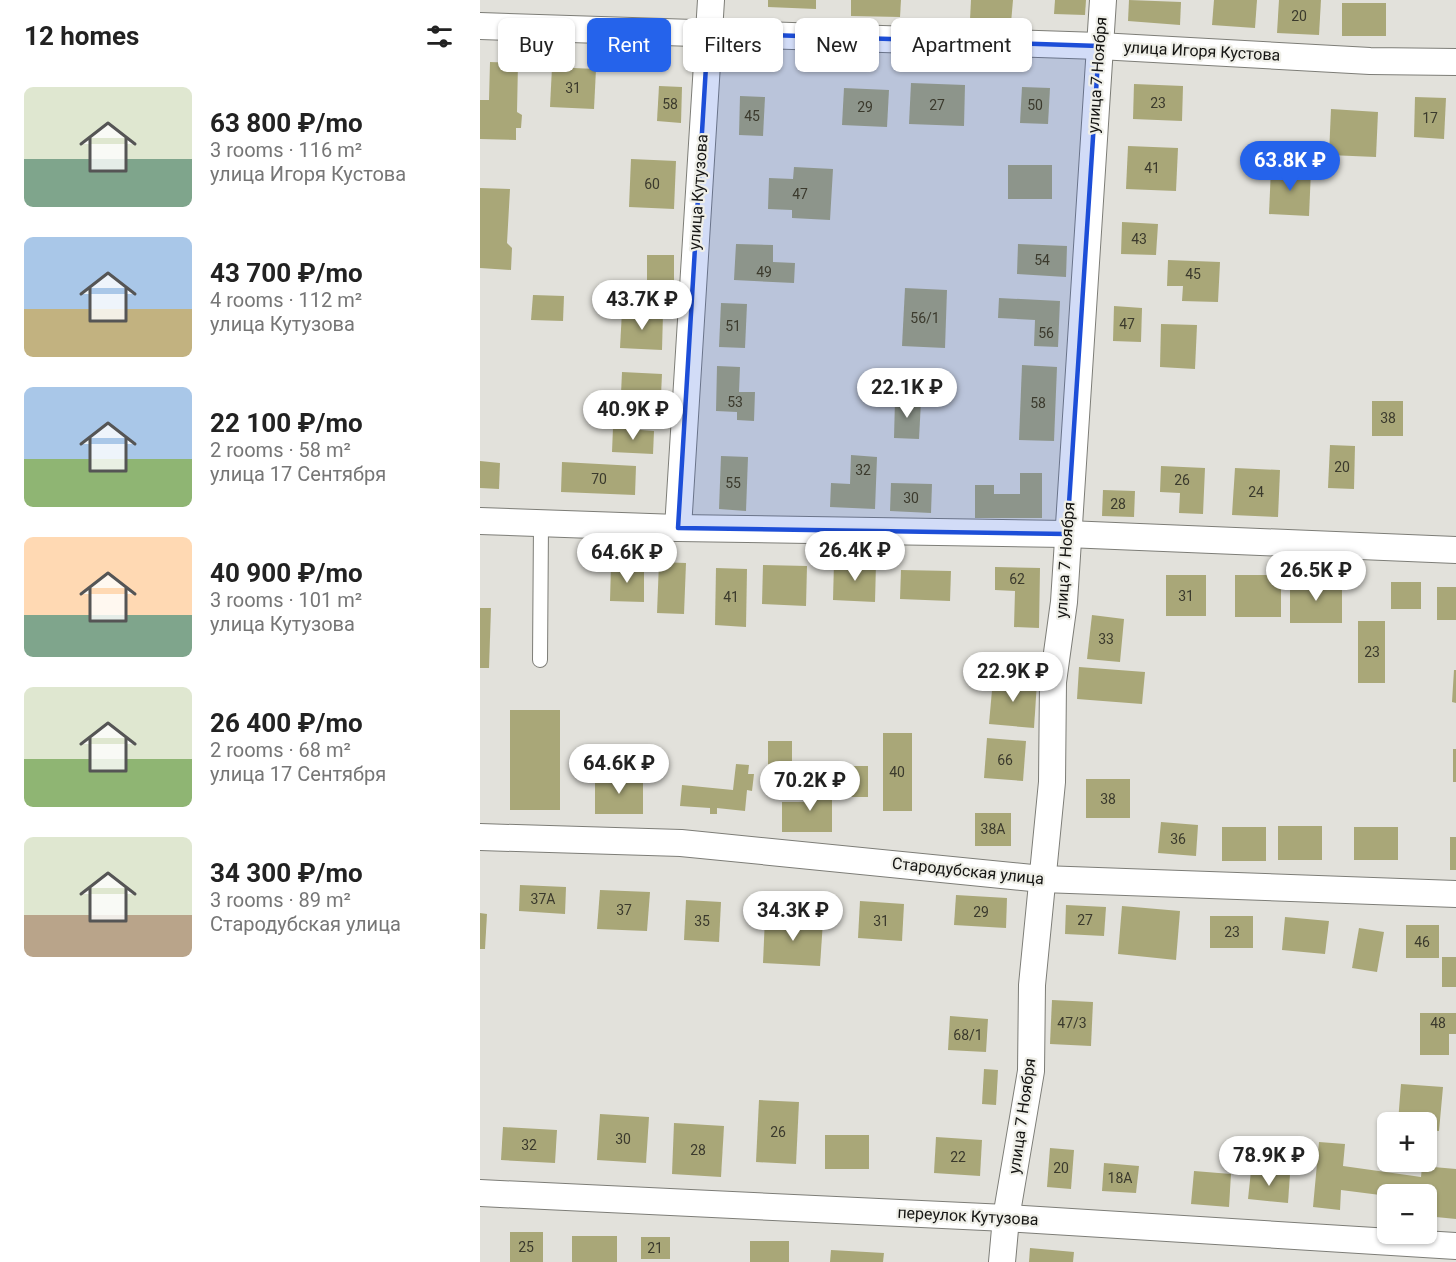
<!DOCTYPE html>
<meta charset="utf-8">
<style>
:root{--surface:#fff;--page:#f6f6f6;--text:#222;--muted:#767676;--accent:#2563eb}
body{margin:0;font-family:Roboto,sans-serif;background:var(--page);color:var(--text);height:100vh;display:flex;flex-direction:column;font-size:22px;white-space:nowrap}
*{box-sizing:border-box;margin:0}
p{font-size:20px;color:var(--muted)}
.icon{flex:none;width:33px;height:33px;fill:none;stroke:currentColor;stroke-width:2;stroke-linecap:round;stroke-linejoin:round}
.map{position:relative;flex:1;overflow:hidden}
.details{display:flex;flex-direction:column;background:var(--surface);width:480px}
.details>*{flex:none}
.guide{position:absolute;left:18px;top:18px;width:570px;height:54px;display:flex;gap:12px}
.fabs{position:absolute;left:897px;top:1112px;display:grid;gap:12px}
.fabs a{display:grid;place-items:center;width:60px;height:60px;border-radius:9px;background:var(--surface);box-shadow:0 2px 4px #0004;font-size:30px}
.price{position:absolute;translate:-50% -51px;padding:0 14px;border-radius:21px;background:#fff;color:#222;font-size:20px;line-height:39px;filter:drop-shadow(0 2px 3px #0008)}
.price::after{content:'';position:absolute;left:50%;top:36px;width:18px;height:14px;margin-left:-9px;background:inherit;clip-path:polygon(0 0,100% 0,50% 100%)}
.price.active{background:var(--accent);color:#fff}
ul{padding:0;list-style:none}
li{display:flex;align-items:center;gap:18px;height:150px;padding:0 24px}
li span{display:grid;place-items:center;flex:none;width:168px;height:120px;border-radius:9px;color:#555}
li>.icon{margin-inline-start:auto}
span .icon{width:72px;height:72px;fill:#fffc;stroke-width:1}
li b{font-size:26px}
h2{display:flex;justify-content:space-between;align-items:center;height:72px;padding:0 24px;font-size:26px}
.chip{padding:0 21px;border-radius:9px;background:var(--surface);box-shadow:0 2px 4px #0004;font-size:21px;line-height:54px}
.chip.active{background:var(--accent);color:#fff}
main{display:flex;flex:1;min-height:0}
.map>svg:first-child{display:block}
.building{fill:#a9a778}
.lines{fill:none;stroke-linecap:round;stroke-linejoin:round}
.lane-casing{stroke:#7d7d77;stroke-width:16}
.street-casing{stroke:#7d7d77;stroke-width:28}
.lane{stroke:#fff;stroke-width:14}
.street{stroke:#fff;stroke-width:26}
.marked{fill:#1d4ed8;fill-opacity:0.2;stroke:#1d4ed8;stroke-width:4.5;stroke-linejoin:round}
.labels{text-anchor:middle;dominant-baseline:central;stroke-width:4.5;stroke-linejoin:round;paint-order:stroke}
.number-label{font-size:14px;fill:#3b3a2d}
.street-label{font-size:16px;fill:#161614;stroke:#efefe8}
</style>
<main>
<section class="details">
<h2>12 homes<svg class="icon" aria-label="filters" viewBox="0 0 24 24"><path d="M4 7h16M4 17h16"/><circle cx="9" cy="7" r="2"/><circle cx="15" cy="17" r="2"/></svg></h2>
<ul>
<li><span style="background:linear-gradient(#dfe7d0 60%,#7fa58c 0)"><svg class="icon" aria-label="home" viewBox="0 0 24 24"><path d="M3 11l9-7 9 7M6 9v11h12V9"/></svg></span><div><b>63 800 ₽/mo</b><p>3 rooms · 116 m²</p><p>улица Игоря Кустова</p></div></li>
<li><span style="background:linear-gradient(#a9c7e8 60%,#c2b280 0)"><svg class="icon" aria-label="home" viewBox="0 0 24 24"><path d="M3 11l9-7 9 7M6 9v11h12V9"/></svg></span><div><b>43 700 ₽/mo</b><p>4 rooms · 112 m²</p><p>улица Кутузова</p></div></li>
<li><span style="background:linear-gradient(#a9c7e8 60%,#8fb573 0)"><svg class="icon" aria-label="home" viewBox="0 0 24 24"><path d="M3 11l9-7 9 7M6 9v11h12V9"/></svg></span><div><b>22 100 ₽/mo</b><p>2 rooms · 58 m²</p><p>улица 17 Сентября</p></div></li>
<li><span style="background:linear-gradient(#ffd9b3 65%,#7fa58c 0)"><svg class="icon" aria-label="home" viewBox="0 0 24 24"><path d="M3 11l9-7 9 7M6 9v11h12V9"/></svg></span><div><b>40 900 ₽/mo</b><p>3 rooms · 101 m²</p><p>улица Кутузова</p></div></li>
<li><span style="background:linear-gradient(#dfe7d0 60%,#8fb573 0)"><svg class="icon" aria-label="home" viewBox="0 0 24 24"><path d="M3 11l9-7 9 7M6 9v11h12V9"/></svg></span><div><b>26 400 ₽/mo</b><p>2 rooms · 68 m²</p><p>улица 17 Сентября</p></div></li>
<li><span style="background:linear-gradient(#dfe7d0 65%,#b9a48a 0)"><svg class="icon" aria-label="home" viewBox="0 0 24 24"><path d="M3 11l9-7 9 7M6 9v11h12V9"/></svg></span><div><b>34 300 ₽/mo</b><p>3 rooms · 89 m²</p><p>Стародубская улица</p></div></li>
</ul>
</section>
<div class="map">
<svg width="976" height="1262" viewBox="0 0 976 1262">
<rect width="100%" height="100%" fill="#e2e1db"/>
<!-- building -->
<g class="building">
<polygon points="288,0 336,0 336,9 288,7"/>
<polygon points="371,0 421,0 420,17 371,16"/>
<polygon points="491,0 533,0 531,23 490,20"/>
<polygon points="575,0 606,0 605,15 574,14"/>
<polygon points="649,0 701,2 700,25 648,21"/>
<polygon points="734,0 777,0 775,28 732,25"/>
<polygon points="799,0 841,0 839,35 797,33"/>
<rect x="862" y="3" width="44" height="33"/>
<polygon points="10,62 38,63 37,112 42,115 41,128 36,128 36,140 0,139 0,100 9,100"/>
<polygon points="72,67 116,69 114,109 70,107"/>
<polygon points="431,83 485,85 484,126 429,124"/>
<polygon points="654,84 703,86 702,121 653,119"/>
<polygon points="179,86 202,87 201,123 177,121"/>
<polygon points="542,87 570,88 568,124 540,123"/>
<polygon points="364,88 409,90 407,127 362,125"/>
<polygon points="260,96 285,97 283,136 259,135"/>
<polygon points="935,97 966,98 964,139 934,137"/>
<polygon points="851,109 898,112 896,157 849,155"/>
<polygon points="648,146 698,148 696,191 646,189"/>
<polygon points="151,159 196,161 194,209 149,207"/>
<rect x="528" y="165" width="44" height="34"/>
<polygon points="314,167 353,169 350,220 312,218 312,210 288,209 289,178 313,179"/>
<polygon points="791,168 831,170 829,216 789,214"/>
<polygon points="0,188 30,189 27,243 32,248 31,270 0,268"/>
<polygon points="642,222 678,224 676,255 641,254"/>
<polygon points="256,244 293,245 293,262 315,263 314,283 254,280"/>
<polygon points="538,244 587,246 586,277 537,274"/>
<polygon points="167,255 194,255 194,281 167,280"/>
<polygon points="688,260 740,262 738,302 702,301 703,286 687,286"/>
<polygon points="425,288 467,290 465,348 422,346"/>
<polygon points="53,295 84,296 83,321 51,320"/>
<polygon points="519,298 580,301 578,347 554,346 555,320 518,318"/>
<polygon points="241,303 267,304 265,348 239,347"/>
<polygon points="634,306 662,308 661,342 633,341"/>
<polygon points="142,311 183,313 182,350 140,348"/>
<polygon points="681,324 717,325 715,369 680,367"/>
<polygon points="542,365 577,367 574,441 539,440"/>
<polygon points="237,366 260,367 259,392 275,392 274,421 257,420 257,412 236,411"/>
<polygon points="142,372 182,374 180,416 140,415"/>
<polygon points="415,400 441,401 439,439 414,438"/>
<rect x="892" y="401" width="31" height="35"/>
<polygon points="133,428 174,431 173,454 132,452"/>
<polygon points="850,445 875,446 874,489 848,488"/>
<polygon points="371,455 397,457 395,509 350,507 351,483 370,484"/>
<polygon points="241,456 268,457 266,511 239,509"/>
<polygon points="0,461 20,463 19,489 0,488"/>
<polygon points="82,462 156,466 155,495 81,492"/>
<polygon points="681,466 725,468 723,514 699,513 700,493 680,492"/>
<polygon points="755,468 800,470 798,517 752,515"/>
<polygon points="540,473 562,473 562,518 495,518 495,485 514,485 514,494 540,494"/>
<polygon points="411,483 452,484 451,513 410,511"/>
<polygon points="623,490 655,491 654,517 622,516"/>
<polygon points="179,562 206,563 204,614 177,613"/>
<polygon points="354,562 396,563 395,602 353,600"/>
<polygon points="283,565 327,566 326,606 282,604"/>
<polygon points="131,566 164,567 164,602 130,601"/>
<polygon points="515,567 560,568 559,628 534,627 535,591 515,590"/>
<polygon points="236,568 267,569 266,627 235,625"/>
<polygon points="421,570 471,571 470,601 420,599"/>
<rect x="686" y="575" width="40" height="41"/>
<rect x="755" y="575" width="46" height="42"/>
<rect x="810" y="580" width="52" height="43"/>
<rect x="911" y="582" width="30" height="27"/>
<rect x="957" y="587" width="19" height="33"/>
<polygon points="0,608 11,608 9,668 0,668"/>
<polygon points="612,615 644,619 640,662 607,659"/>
<rect x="878" y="621" width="27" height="62"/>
<polygon points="599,667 665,672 662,704 597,699"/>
<polygon points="974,670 976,670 976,703 972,702"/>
<polygon points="513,679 557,682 554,728 509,724"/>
<rect x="30" y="710" width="50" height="100"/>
<rect x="403" y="733" width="29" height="78"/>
<polygon points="507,738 546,741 543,781 504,778"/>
<rect x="288" y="741" width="24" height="39"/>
<rect x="973" y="749" width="3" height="33"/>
<polygon points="256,764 269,765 268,774 274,774 272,791 267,790 265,811 237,808 237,814 230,814 230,808 200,806 202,785 253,790"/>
<rect x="360" y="766" width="28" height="31"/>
<rect x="115" y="775" width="48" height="39"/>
<rect x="606" y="779" width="44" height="39"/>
<polygon points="325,786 352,786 352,832 302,832 302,802 325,802"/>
<rect x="495" y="813" width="36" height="33"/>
<polygon points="681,822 718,825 716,856 678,853"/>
<rect x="798" y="826" width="44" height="34"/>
<rect x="742" y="827" width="44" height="34"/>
<rect x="874" y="827" width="44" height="33"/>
<rect x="970" y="837" width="6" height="33"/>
<polygon points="40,885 86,887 85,914 39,911"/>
<polygon points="120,890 170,892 167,931 117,929"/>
<polygon points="476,895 527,898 526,928 474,925"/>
<polygon points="206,900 241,902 239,942 204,940"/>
<polygon points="380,901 424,904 422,941 378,938"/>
<polygon points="586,905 626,907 624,936 585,934"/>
<polygon points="642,906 700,911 696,960 638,954"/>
<polygon points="0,913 7,914 5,949 0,949"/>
<rect x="730" y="916" width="43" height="32"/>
<polygon points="285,917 343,921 340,966 283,963"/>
<polygon points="805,917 849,921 845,954 802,950"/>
<rect x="926" y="925" width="33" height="33"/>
<polygon points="879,928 904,932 897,972 872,968"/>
<rect x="962" y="957" width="14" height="30"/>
<polygon points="572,1000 613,1002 611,1046 570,1044"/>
<polygon points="940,1013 976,1013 976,1034 969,1034 969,1055 940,1055"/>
<polygon points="470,1016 508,1019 506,1052 468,1050"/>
<polygon points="504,1069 518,1070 516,1105 502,1104"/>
<polygon points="921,1084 963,1087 959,1131 946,1130 946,1122 918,1122"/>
<polygon points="279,1100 319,1102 316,1164 276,1162"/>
<polygon points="120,1114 169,1117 166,1163 117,1160"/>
<polygon points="194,1123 244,1126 241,1177 192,1174"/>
<polygon points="23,1127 77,1130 75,1163 21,1160"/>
<rect x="345" y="1135" width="44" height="34"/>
<polygon points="456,1137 502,1140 500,1176 454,1173"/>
<polygon points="839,1142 865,1144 863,1166 941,1177 942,1166 976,1169 976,1219 946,1216 946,1194 908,1194 908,1196 861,1190 860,1210 833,1207"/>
<polygon points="570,1148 594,1150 591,1189 567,1187"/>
<polygon points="624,1163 659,1166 656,1193 622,1191"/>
<polygon points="714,1171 751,1174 749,1207 711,1204"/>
<polygon points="771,1171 810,1174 808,1203 768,1199"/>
<rect x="30" y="1232" width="33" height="30"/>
<rect x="92" y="1236" width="45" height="26"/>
<rect x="161" y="1237" width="29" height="22"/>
<rect x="270" y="1241" width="39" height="21"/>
<polygon points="550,1248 594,1252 593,1262 549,1262"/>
<polygon points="351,1250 404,1253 403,1262 350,1262"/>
</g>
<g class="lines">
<!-- lane casing -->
<g class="lane-casing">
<polyline id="lane" points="60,660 61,523"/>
</g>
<!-- street casing -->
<g class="street-casing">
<g id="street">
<polyline points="0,26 619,46 890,61 976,62"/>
<polyline points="0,521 198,528 587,534 976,550"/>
<polyline points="198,528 231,0"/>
<polyline points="0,837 201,843 562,879 976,894"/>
<polyline points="0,1193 526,1218 976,1246"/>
<polyline points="522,1262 526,1218 551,1071 552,985 572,782 573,682 584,602 623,0"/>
</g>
</g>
<!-- lane -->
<use href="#lane" class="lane"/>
<!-- street -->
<use href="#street" class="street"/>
</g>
<!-- marked area -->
<path class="marked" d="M228 33 619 46 587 534 198 528Z"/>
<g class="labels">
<!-- number labels -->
<g class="number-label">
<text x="819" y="16">20</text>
<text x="93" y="88">31</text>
<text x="678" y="103">23</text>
<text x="190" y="104">58</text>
<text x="457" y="105">27</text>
<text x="555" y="105">50</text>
<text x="385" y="107">29</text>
<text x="272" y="116">45</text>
<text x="950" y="118">17</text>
<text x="672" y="168">41</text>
<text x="172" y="184">60</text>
<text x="320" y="194">47</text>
<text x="659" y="239">43</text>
<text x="562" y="260">54</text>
<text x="284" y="272">49</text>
<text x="713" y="274">45</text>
<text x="445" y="318">56/1</text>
<text x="647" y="324">47</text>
<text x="253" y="326">51</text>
<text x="566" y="333">56</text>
<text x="255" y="402">53</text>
<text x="558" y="403">58</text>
<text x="908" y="418">38</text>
<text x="862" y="467">20</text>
<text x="383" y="470">32</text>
<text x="119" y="479">70</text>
<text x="702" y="480">26</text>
<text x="253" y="483">55</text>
<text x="776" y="492">24</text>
<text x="431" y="498">30</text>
<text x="638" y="504">28</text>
<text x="537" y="579">62</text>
<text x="706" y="596">31</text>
<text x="251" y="597">41</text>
<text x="626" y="639">33</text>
<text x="892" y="652">23</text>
<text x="525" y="760">66</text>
<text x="417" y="772">40</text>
<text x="628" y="799">38</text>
<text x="513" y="829">38А</text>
<text x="698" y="839">36</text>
<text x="63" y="899">37А</text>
<text x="144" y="910">37</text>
<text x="501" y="912">29</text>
<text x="605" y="920">27</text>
<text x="222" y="921">35</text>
<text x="401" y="921">31</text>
<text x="752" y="932">23</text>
<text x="942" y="942">46</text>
<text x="592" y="1023">47/3</text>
<text x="958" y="1023">48</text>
<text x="488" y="1035">68/1</text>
<text x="298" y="1132">26</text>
<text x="143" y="1139">30</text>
<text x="49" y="1145">32</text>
<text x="218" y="1150">28</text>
<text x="478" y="1157">22</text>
<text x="581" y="1168">20</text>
<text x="640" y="1178">18А</text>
<text x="46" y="1247">25</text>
<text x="175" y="1248">21</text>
</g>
<!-- street labels -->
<g class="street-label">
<text transform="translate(722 51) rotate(3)">улица Игоря Кустова</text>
<text transform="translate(617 75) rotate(-86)">улица 7 Ноября</text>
<text transform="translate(218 192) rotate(-86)">улица Кутузова</text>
<text transform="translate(585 560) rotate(-86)">улица 7 Ноября</text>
<text transform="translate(488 871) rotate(6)">Стародубская улица</text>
<text transform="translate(542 1116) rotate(-82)">улица 7 Ноября</text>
<text transform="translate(488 1216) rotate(3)">переулок Кутузова</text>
</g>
</g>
</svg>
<div class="fabs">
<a>+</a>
<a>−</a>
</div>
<b class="price active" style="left:810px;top:192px">63.8K ₽</b>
<b class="price" style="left:162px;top:331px">43.7K ₽</b>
<b class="price" style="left:427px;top:419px">22.1K ₽</b>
<b class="price" style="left:153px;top:441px">40.9K ₽</b>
<b class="price" style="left:375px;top:582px">26.4K ₽</b>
<b class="price" style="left:147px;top:584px">64.6K ₽</b>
<b class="price" style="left:836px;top:602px">26.5K ₽</b>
<b class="price" style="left:533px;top:703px">22.9K ₽</b>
<b class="price" style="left:139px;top:795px">64.6K ₽</b>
<b class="price" style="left:330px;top:812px">70.2K ₽</b>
<b class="price" style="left:313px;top:942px">34.3K ₽</b>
<b class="price" style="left:789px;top:1187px">78.9K ₽</b>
<div class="guide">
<a class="chip">Buy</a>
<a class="chip active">Rent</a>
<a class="chip">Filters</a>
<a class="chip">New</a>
<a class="chip">Apartment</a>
</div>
</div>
</main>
